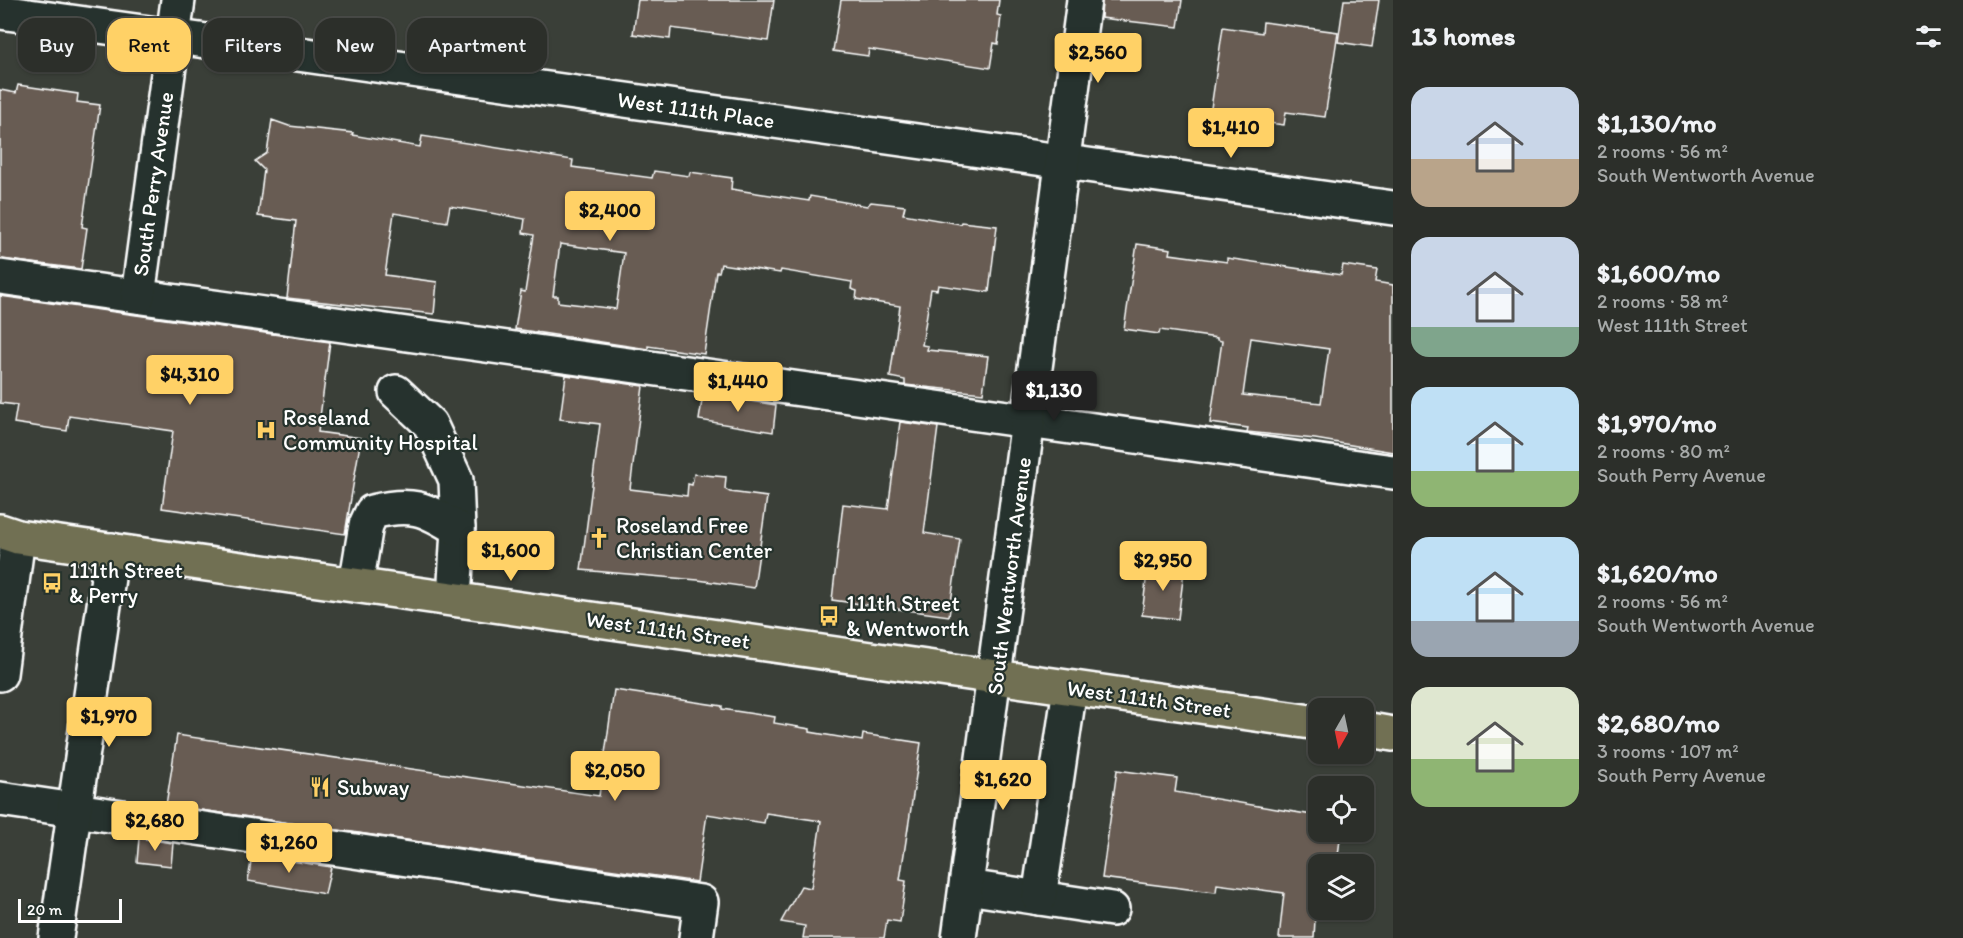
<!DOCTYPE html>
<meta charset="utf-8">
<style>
:root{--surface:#2c2f2a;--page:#343732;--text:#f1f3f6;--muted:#a6a9a8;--line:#484a47;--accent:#ffd166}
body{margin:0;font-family:Itim,sans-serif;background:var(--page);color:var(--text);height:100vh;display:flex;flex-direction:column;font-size:22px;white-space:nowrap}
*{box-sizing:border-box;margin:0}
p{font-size:20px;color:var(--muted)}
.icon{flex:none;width:33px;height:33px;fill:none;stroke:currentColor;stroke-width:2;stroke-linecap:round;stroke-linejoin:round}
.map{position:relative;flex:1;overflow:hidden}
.panel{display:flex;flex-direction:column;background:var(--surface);width:570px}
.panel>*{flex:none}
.banner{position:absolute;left:18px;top:18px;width:570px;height:54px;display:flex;gap:12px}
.needle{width:39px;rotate:189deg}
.buttons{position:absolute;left:1308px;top:698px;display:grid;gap:12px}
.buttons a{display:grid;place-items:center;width:66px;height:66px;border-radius:12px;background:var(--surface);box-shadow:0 2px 4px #0004,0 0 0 2px var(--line);font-size:30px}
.scale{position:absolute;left:18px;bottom:15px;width:104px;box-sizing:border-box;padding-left:6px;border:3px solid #fff;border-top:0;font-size:16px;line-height:21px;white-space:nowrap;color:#fff;-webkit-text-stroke:4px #26332d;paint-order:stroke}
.price{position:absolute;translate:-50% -51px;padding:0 14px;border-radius:6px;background:var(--accent);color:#111;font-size:20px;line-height:39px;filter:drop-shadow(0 2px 3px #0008)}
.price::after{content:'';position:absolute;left:50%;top:36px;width:18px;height:14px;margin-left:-9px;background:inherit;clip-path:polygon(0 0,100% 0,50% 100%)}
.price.current{background:#222;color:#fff}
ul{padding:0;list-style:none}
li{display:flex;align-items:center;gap:18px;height:150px;padding:0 18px}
li span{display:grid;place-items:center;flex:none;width:168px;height:120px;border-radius:18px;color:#555}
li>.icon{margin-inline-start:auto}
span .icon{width:72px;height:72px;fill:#fffc;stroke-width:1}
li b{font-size:26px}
h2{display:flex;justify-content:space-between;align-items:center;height:72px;padding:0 18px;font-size:26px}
.pill{padding:0 21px;border-radius:18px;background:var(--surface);box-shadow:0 2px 4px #0004,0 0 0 2px var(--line);font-size:21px;line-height:54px}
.pill.current{background:var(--accent);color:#111}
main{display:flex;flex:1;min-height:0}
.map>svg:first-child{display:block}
.building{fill:#675c52;stroke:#fff;stroke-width:1.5;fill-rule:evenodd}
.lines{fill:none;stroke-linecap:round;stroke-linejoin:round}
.minor-casing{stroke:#fff;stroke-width:38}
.major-casing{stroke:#fff;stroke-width:38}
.minor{stroke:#26332d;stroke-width:33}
.major{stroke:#716f52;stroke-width:33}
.labels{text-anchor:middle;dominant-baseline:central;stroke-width:4.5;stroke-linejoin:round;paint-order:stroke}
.street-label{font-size:22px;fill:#fff;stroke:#26332d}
.poi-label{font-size:22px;fill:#fff;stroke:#26332d;text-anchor:start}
</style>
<main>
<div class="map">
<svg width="1393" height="938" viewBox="0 0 1393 938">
<rect width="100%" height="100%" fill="#3a3f38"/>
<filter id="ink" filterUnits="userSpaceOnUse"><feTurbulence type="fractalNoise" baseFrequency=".0167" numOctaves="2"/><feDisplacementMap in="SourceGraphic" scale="12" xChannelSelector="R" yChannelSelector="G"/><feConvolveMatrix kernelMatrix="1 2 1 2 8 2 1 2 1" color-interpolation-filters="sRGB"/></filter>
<g filter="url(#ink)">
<!-- building -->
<g class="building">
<polygon points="638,0 774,0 768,41 671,28 670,39 633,34"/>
<polygon points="841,0 999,0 997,15 1001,16 998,44 994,43 990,68 869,49 868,56 833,51"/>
<polygon points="1102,0 1182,0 1178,27 1101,18"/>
<polygon points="1344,0 1379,0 1372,47 1338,42"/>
<polygon points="1263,22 1338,32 1325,117 1286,112 1284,125 1210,115 1223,27 1262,33"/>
<polygon points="18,85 78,94 77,102 100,105 82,227 87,228 81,269 0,259 0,90 16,93"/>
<path d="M272 120 289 126 353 133 352 135 420 147 422 136 573 160 572 167 652 178 654 171 689 176 690 172 732 178 731 189 809 201 810 196 867 206 871 202 905 206 903 214 960 224 961 222 997 226 989 292 938 285 937 290 931 289 922 345 928 346 927 350 988 356 983 393 905 385V380L890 377 900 306 856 299 857 291 851 289 852 282 781 270 780 273 721 264 719 272H716L704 354 648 346V349L515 329 521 291 525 292 534 235 523 233 525 219 450 206 447 222 394 213 385 275 437 282 434 314 287 298 296 221 258 216 264 170 255 161 267 153ZM560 244 624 253 616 309 558 302V296H553Z"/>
<path d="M1137 244 1171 249 1170 254 1227 262V258L1341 275 1343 265 1377 270 1375 282 1393 285V452L1315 439 1247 432 1248 428 1210 423 1222 341 1217 340V338L1160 330 1159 334 1124 329ZM1251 338 1329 349 1321 403 1243 395Z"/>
<polygon points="0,296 330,342 318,432 361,438 345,534 162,508 173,431 69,416 67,431 14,423 17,405 0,403"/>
<polygon points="566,375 643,386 630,489 687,496 688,484 692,485 694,474 726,477 725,489 730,492 767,497 754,588 698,580 581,570 600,424 560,419"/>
<polygon points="703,394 776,405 773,432 699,420"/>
<polygon points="900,422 938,427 924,533 960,539 949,616 832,600 843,504 888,509"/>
<polygon points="1148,564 1184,571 1178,619 1142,615"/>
<polygon points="614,690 722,706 722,709 775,717 774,723 810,729 810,732 862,741 863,734 921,743 900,880 906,881 900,922 887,920 884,938 803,938 805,926 781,922 801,886 811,888 821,821 766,813 764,823 707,814 697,882 166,805 177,735 599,796"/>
<polygon points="1117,770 1177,778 1175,792 1318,816 1318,831 1341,831 1337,864 1318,864 1314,938 1279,938 1284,893 1217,884 1216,892 1196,890 1102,878"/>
<polygon points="139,838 173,843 171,866 137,862"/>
<polygon points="252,855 331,867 325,894 248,881"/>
</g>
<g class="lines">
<!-- minor casing -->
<g class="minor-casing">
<g id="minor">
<polyline points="0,12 1393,208"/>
<polyline points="0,277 1393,472"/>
<polyline points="138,296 178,0"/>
<polyline points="396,392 430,424 456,480 458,529 454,599"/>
<path d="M356 585 366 525 372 512C411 502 425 508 458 529"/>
<polyline points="0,674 18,537"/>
<polyline points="0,799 701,902 696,938"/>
<polyline points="967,887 1112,909"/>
<polyline points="1039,898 1070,688"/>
<polyline points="56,938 112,550"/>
<polyline points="959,938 1084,0"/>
</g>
</g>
<!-- major casing -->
<g class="major-casing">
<g id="major">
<polyline points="0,531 18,537 1318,723"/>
<polyline points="1364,729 1393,734"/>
</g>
</g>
<!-- minor -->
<use href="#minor" class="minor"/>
<!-- major -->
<use href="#major" class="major"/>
</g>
</g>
<!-- icons -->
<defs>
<g id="hospital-bare" transform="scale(1.62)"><path d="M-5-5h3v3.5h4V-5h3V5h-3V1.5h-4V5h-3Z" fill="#ffd166" stroke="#26332d" stroke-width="2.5" paint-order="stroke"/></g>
<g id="church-bare" transform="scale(1.62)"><path d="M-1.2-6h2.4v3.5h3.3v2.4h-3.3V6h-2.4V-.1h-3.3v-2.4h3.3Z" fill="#ffd166" stroke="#26332d" stroke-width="2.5" paint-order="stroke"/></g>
<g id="bus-bare" transform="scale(1.62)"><path d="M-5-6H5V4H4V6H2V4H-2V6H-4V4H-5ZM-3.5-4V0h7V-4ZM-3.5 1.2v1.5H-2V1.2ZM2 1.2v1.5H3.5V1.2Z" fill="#ffd166" stroke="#26332d" stroke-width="2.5" paint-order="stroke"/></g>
<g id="restaurant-bare" transform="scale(1.62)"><path d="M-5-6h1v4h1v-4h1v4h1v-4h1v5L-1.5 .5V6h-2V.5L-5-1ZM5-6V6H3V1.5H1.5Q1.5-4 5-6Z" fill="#ffd166" stroke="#26332d" stroke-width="2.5" paint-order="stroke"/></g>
</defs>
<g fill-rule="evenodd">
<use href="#hospital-bare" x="266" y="430"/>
<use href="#church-bare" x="599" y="538"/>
<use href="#bus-bare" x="52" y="583"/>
<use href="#bus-bare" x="829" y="616"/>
<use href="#restaurant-bare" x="320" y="787"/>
</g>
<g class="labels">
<!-- street labels -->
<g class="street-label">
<text transform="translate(696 110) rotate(8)">West 111th Place</text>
<text transform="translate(153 184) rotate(-82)">South Perry Avenue</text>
<text transform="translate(1009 576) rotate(-83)">South Wentworth Avenue</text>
<text transform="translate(668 630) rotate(8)">West 111th Street</text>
<text transform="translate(1149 699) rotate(8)">West 111th Street</text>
</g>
<!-- poi labels -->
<g class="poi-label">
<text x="283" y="417">Roseland<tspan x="283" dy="25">Community Hospital</tspan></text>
<text x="616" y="525">Roseland Free<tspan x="616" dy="25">Christian Center</tspan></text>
<text x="69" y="570">111th Street<tspan x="69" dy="25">&amp; Perry</tspan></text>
<text x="846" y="603">111th Street<tspan x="846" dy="25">&amp; Wentworth</tspan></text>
<text x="337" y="787">Subway</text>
</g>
</g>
</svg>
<div class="buttons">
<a><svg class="needle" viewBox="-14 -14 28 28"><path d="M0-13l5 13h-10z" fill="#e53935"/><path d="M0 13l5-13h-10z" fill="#a6a9a8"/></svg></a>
<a><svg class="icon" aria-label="locate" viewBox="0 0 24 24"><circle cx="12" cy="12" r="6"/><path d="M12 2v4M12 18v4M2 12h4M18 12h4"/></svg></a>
<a><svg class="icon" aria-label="layers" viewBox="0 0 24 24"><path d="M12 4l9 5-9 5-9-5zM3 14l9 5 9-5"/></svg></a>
</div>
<div class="scale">20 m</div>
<b class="price" style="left:1098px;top:84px">$2,560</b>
<b class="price" style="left:1231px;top:159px">$1,410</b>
<b class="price" style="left:610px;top:242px">$2,400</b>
<b class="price" style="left:190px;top:406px">$4,310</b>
<b class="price" style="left:738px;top:413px">$1,440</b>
<b class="price current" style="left:1054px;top:422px">$1,130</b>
<b class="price" style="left:511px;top:582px">$1,600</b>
<b class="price" style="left:1163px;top:592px">$2,950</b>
<b class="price" style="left:109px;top:748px">$1,970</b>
<b class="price" style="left:615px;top:802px">$2,050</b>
<b class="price" style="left:1003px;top:811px">$1,620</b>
<b class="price" style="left:155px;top:852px">$2,680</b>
<b class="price" style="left:289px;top:874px">$1,260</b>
<div class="banner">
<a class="pill">Buy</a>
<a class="pill current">Rent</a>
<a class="pill">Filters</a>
<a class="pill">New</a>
<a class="pill">Apartment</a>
</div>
</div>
<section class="panel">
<h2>13 homes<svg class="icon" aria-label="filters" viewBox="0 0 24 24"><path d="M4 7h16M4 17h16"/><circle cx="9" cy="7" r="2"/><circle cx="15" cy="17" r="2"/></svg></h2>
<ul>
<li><span style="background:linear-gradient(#c9d6e8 60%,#b9a48a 0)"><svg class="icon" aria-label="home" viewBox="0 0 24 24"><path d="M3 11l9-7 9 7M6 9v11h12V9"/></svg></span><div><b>$1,130/mo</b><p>2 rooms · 56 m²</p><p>South Wentworth Avenue</p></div></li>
<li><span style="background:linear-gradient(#c9d6e8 75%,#7fa58c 0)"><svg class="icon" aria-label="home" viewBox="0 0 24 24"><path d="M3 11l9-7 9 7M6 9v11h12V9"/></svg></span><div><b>$1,600/mo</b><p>2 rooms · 58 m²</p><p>West 111th Street</p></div></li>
<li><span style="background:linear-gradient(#bfe0f5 70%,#8fb573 0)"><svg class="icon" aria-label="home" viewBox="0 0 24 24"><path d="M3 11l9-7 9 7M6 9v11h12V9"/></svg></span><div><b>$1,970/mo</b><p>2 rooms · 80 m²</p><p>South Perry Avenue</p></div></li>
<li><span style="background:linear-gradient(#bfe0f5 70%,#9aa5b1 0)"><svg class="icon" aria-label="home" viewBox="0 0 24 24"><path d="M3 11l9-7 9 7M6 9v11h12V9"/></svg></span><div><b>$1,620/mo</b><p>2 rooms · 56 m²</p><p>South Wentworth Avenue</p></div></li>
<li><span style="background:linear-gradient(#dfe7d0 60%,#8fb573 0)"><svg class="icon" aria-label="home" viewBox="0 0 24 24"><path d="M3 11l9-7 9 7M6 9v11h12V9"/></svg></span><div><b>$2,680/mo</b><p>3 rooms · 107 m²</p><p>South Perry Avenue</p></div></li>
</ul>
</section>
</main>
